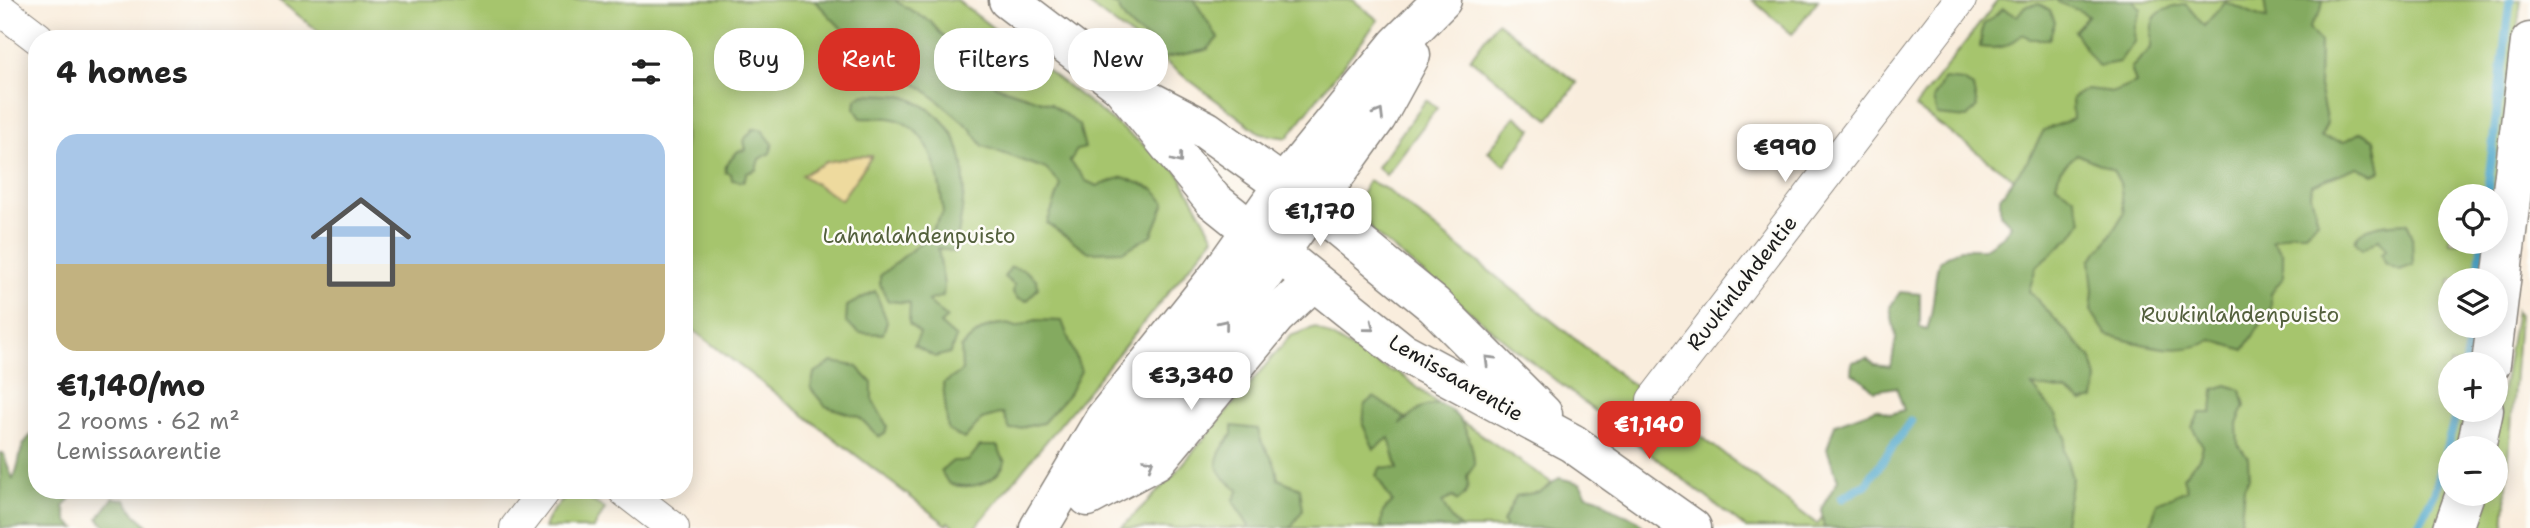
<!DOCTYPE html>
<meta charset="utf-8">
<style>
:root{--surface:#fff;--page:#f2f2f2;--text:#222;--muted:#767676;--accent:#d93025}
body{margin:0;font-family:"Shantell Sans",sans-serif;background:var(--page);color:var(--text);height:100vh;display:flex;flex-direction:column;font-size:26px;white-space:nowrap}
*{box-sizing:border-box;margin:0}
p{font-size:23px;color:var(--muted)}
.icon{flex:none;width:38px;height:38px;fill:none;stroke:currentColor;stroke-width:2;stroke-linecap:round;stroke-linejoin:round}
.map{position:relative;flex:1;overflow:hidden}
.side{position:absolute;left:28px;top:30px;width:665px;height:469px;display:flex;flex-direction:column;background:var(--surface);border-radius:28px;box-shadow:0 4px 18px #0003}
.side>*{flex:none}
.guide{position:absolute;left:714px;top:28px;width:665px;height:63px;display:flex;gap:14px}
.fabs{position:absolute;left:2438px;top:184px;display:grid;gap:14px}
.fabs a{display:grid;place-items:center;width:70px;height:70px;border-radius:50%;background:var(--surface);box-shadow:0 4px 18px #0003;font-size:35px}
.price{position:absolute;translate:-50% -60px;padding:0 16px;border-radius:14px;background:#fff;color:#222;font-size:23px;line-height:46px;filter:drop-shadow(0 2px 4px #0008)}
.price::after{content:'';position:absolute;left:50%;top:42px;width:21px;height:16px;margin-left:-10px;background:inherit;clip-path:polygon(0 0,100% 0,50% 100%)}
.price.active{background:var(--accent);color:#fff}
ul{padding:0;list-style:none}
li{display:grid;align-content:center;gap:14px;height:371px;padding:0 28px}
li span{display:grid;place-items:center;height:217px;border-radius:21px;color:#555}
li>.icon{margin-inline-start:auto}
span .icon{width:126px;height:126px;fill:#fffc;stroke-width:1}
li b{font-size:30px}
h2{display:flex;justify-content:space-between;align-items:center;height:84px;padding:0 28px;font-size:30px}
.chip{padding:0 24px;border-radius:28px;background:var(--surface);box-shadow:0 4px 18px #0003;font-size:24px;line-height:63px}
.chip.active{background:var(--accent);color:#fff}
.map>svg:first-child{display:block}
.green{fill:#a6c56d;stroke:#617044;stroke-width:2}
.forest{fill:#84aa60;stroke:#50633e;stroke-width:2}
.sand{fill:#eeda9e;stroke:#857b5d;stroke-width:2}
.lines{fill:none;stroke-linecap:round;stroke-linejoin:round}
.stream{stroke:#4da6ca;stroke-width:9}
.minor-casing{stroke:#8a847c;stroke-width:34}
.secondary-casing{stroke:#8a847c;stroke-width:41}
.motorway-casing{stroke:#8a847c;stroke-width:41}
.minor{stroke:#fff;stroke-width:32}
.secondary{stroke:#fff;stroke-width:38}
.motorway{stroke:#fff;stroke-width:38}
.oneway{stroke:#999}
.labels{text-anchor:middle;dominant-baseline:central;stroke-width:5;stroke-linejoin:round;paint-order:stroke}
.park-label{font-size:21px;fill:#53603c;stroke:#fdfcf7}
.street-label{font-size:21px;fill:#1c1c1c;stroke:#fdfcf7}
</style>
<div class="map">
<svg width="2530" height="528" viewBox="0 0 2530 528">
<rect width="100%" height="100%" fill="#fdfcf7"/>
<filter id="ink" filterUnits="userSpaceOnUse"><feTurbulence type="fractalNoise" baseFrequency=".0143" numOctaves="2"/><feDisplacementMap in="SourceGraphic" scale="14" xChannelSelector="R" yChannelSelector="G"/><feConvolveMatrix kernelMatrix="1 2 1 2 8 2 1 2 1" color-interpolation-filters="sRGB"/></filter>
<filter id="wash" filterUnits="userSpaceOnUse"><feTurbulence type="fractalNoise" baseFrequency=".00686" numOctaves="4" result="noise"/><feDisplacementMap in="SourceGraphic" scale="28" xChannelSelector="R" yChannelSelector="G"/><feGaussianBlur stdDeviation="1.57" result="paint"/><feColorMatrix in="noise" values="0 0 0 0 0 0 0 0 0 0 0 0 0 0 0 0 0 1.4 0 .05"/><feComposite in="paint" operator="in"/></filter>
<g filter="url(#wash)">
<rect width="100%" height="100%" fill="#f9eddd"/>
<!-- green -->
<g class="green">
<polygon points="279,0 957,0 1178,172 1214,237 975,528 956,528 948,522 947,525 684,323 684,38 327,38"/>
<polygon points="1083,0 1353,0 1378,20 1287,138 1261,134"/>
<polygon points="1752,0 1818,0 1792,34"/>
<polygon points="1998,0 2521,0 2496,223 2496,196 2450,196 2450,242 2493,242 2487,280 2450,280 2450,326 2481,326 2475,364 2450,364 2450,410 2468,410 2461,448 2450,448 2450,494 2436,528 1746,528 1514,348 1374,233 1361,209 1363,192 1368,180 1386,189 1638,389 1817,524 2058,211 1915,107"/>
<polygon points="1497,22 1577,83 1549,119 1470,59"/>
<polygon points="1426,100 1437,108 1386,175 1377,167"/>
<polygon points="1515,116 1532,129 1505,165 1488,152"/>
<polygon points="2516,310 2519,316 2504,528 2470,528 2482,494 2496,494 2496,430"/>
<polygon points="1315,327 1390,371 1398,372 1448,412 1618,528 1121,528 1172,477 1290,336"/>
<path d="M578 492 605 509 594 528H544C548 514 562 497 578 492Z"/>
</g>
<!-- forest -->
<g class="forest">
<polygon points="814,0 894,0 931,22 948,42 996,86 1051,104 1079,125 1085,148 1077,150 1070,161 1086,181 1097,186 1123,177 1154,189 1165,203 1152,235 1124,251 1089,252 1047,223 1061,185 1046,169 983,146 969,127 923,88 876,64"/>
<path d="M1100 0H1194L1218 38 1207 50 1160 59 1151 53 1154 42C1138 34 1124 24 1118 6Z"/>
<path d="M2055 0H2133L2141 9 2135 26 2134 42 2119 62 2098 66 2074 31 2088 16C2077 7 2066 8 2055 0Z"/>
<path d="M2264 0H2323L2321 11 2309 28 2320 43 2319 87 2327 123 2321 137 2344 142 2361 132 2375 140 2381 171 2373 174 2357 167 2312 185 2311 195 2318 221 2305 233H2291L2272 241 2283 254V278L2271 293V308L2244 350 2212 340C2180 358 2141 344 2107 335L2091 311 2093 291 2090 260 2104 245 2124 213 2120 183 2113 170 2077 154 2060 170 2056 185 2074 197 2082 221 2072 236 2036 267 2029 291 2092 359 2097 379 2094 399 2083 402 2066 391 2032 386 2056 415 2066 438 2064 450 2072 478 2064 522 2069 528H1824L1821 509 1838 480 1827 449 1835 424 1876 409 1891 414 1904 410 1896 387 1874 391 1862 379 1851 373 1852 362 1867 358 1875 365 1891 367 1896 338 1890 307 1900 292 1920 294V327L1927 329C1936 307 1932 284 1939 261L1960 249H1984L2004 235 2011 225 2000 214V197L2028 160 2044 130 2073 119 2072 98 2087 89 2114 92 2136 83 2131 68 2151 48C2151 13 2153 12 2186 4L2204 26 2225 2 2267 19Z"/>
<path d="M2039 4 2050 10 2055 22 2049 39H2030L2023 34C2008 47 2000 50 1980 47L1983 25 2003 9 2017 16 2025 6Z"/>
<polygon points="1944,79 1963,81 1973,87 1977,107 1967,118 1937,115 1933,99"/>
<path d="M864 94C879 95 899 93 913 100 979 131 966 192 955 252L938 248 944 285 943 296 928 301 947 318 940 324 956 338 950 353 935 357 914 345 920 333 909 324 910 303 888 301 880 284V276L926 238 943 213C940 177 932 125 889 118 881 117 870 119 861 118L855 109 856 99Z"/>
<polygon points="753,129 761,129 773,144 770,153 759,159 756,170 747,173 743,182 732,180 731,174 725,172 726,165 738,151 746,150 744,140"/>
<path d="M2407 223 2412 235 2413 265 2400 270 2384 263 2381 254 2386 250 2379 239 2362 250 2355 241C2360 224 2391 224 2407 223Z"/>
<polygon points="1011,267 1024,270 1036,279 1038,288 1027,301 1018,299 1013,293 1014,285 1004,277"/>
<polygon points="875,291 887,321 883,334 860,333 846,323 847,306"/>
<path d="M1035 320 1062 321 1081 371 1069 394 1043 423 1010 430 1003 413 982 419 964 439 948 430 943 384 962 371 961 348C977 331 994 318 1017 327Z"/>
<polygon points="832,362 856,366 872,383 872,399 887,426 885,434 879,437 859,417 825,406 811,389 814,373"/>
<polygon points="2227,385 2241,390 2245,406 2237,424 2238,444 2248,458 2249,478 2244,487 2240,528 2150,528 2157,503 2187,490 2183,477 2199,458 2203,446 2192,427 2200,413 2212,413 2214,389"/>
<path d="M1374 397 1405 418 1400 424C1408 420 1415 410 1423 407 1456 393 1475 442 1474 466L1467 476C1469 488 1468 494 1457 501L1453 497 1442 502 1451 519 1461 528H1381L1383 512 1392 502 1376 475 1381 467 1398 469 1389 438 1374 449 1363 425 1365 404Z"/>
<path d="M1232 426 1258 429C1261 451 1276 454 1278 479L1300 488 1303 510 1290 528H1250L1233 501 1239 490C1212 471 1210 461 1232 435Z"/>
<path d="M37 430V490H76L64 507 68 522 76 528H0V453H3L13 479C24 457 14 448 37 430Z"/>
<path d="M980 446H997L1005 462C996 484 969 491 948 483L941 471 953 461H968Z"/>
<path d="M1559 478 1580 483 1587 495C1608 499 1601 503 1616 511 1628 518 1636 515 1644 528H1506L1503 522 1516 496 1540 492Z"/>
<polygon points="113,498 126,500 136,515 151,528 107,528 98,518"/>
</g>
<!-- sand -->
<polygon class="sand" points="858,156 872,156 841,200 802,175 826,162"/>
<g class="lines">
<!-- stream -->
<g class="stream">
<polyline points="2487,196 2510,0"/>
<polyline points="2478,280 2482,242"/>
<polyline points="2465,364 2472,326"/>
<polyline points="1842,498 1866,484 1911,421"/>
<polyline points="2417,528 2435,492 2457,410"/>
</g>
</g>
</g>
<g filter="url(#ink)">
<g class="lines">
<!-- minor casing -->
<g class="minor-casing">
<g id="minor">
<polyline points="0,9 38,38"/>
<polyline points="1653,400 1960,0"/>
<polyline points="624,490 673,528"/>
<polyline points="516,528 545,490"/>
</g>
</g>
<!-- secondary casing -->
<g class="secondary-casing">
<g id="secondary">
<polyline points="1008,0 1121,86 1206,130 1314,207 1434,305 1543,414"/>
<polyline points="1121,86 1213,200 1401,351 1572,443 1692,528"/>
<polyline points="1078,489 1130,440 1249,295 1377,117 1411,55"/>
<polyline points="1088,497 1157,460 1276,316 1304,290 1317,284"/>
<polyline points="1039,528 1104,419 1220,274 1283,185 1397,45 1442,0"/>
</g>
</g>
<!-- motorway casing -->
<g class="motorway-casing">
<g id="motorway">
<polyline points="2491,364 2530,42"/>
<polyline points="2476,448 2484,410"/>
<polyline points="2453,528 2465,494"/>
</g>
</g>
<!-- minor -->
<use href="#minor" class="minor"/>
<!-- secondary -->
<use href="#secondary" class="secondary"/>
<!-- motorway -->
<use href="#motorway" class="motorway"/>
</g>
<!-- one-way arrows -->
<defs><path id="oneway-chevron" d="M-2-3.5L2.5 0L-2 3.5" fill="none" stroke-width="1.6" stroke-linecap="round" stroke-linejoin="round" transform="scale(1.75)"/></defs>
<g class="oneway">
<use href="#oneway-chevron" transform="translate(1379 114) rotate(-59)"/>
<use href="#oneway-chevron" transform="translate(1178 159) rotate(52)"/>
<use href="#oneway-chevron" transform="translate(1224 324) rotate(-51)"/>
<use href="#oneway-chevron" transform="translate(1370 327) rotate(39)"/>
<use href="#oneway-chevron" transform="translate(1489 360) rotate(-135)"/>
<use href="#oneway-chevron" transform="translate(1149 463) rotate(-32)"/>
</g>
</g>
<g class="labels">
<!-- park labels -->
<g class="park-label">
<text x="919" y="236">Lahnalahdenpuisto</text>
<text x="2240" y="315">Ruukinlahdenpuisto</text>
</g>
<!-- street labels -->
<g class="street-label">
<text transform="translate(1742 283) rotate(-52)">Ruukinlahdentie</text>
<text transform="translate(1456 378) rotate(30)">Lemissaarentie</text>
</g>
</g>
</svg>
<div class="fabs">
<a><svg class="icon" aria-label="locate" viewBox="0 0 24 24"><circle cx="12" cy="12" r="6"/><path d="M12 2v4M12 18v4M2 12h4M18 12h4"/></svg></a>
<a><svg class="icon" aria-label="layers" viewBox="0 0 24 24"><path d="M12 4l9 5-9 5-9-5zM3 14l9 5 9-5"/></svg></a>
<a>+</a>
<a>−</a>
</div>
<b class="price" style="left:1785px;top:184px">€990</b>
<b class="price" style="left:1320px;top:248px">€1,170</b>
<b class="price" style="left:1191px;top:412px">€3,340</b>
<b class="price active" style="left:1649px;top:461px">€1,140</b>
<div class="guide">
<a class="chip">Buy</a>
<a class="chip active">Rent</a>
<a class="chip">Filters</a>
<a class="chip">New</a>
</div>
<section class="side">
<h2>4 homes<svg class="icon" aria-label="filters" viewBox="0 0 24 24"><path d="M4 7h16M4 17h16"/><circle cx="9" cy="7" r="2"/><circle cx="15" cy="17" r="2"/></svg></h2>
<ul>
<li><span style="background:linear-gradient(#a9c7e8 60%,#c2b280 0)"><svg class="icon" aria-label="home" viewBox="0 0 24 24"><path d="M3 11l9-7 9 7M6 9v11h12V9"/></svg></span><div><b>€1,140/mo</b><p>2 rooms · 62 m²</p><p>Lemissaarentie</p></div></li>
</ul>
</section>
</div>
